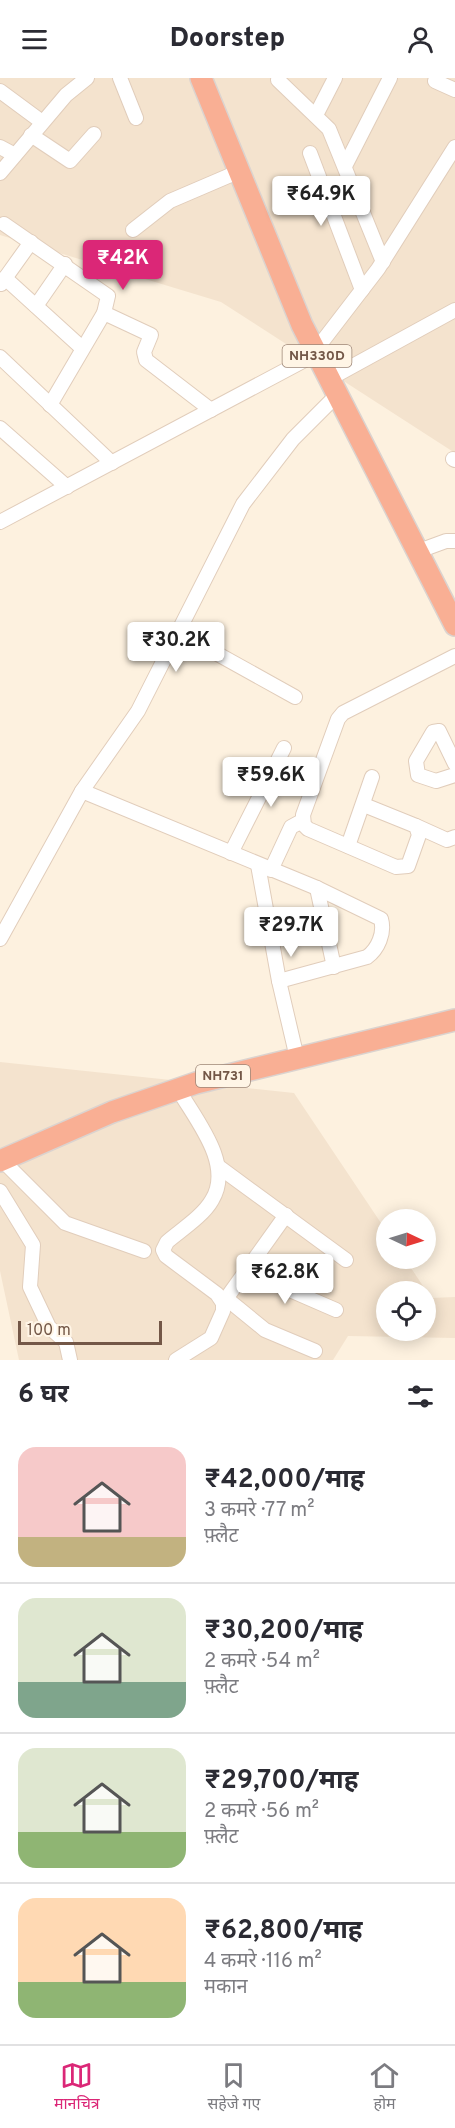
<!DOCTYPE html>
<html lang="hi">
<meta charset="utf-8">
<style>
:root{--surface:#fff;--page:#f7f7f7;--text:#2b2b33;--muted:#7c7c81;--line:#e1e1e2;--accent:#db2777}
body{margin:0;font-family:Overpass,"Noto Sans Devanagari",sans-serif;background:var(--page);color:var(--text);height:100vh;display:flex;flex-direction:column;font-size:22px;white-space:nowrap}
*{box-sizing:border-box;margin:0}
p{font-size:20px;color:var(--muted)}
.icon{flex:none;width:33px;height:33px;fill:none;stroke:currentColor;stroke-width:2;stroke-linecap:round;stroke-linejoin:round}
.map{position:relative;height:1282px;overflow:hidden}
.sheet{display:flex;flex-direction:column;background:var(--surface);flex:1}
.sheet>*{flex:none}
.needle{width:39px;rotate:94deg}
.tools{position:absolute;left:376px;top:1131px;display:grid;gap:12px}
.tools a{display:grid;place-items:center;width:60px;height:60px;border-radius:50%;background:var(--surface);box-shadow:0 3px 15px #0003;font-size:30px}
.scale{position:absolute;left:18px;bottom:15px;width:144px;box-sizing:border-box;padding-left:6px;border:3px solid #735747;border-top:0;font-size:16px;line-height:21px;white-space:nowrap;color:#735747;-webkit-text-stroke:4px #fff5e6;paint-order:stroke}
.price{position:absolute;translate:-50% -51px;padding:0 14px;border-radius:6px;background:#fff;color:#222;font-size:20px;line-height:39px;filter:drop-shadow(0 2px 3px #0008)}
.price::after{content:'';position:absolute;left:50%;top:36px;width:18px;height:14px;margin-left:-9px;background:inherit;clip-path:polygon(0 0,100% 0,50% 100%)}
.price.on{background:var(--accent);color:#fff}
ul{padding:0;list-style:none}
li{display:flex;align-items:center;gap:18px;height:150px;padding:0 18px}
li+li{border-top:2px solid var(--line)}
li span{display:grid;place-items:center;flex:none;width:168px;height:120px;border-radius:18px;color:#555}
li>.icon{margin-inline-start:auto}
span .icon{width:72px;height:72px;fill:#fffc;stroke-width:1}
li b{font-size:26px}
h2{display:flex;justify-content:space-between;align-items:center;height:72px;padding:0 18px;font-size:26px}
header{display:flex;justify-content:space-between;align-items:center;height:78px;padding:0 18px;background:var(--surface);font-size:27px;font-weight:800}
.tabs{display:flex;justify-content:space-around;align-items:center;height:84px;border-top:2px solid var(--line);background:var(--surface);font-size:16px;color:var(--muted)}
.tabs a{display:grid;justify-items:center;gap:3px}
.tabs .on{color:var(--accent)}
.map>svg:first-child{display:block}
.residential{fill:#f4e3ce;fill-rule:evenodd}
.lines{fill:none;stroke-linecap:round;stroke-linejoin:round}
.minor-casing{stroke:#e1cdbb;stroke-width:16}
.highway-casing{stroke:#dbd3cf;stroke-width:24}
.minor{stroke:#fff;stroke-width:14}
.highway{stroke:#f9af94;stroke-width:21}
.labels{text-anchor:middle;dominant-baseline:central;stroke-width:5;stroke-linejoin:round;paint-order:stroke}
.shield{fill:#fff5e6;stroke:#9d8677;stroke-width:1.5}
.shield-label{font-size:14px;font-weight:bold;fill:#735747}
</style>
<header><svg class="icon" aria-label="menu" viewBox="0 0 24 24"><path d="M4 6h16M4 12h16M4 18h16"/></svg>Doorstep<svg class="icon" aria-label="person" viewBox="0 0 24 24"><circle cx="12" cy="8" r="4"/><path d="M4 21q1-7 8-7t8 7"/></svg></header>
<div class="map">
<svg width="455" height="1282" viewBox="0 0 455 1282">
<rect width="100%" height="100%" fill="#fdf1df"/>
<!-- residential -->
<g class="residential">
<polygon points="0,0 455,0 455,375 221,224 0,157"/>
<path d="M0 984 294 1015 387 1154V1180L405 1181 431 1220 455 1219V1260L348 1258 333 1282H19L0 1193ZM387 1214H426V1252H387Z"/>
</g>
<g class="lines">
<!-- minor casing -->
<g class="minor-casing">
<g id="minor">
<polyline points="120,0 136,40"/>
<polyline points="278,2 329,51 383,184"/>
<polyline points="435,3 455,12"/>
<polyline points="0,13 42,44"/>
<polyline points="316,37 335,0"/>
<polyline points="31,57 70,83 94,56"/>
<polyline points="0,69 15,77"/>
<polyline points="310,75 362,212"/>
<polyline points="345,88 390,0"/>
<polyline points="0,95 66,17 87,0"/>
<polyline points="4,146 108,218 104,235 50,327"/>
<polyline points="133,152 170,123 240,93"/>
<polyline points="5,200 82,270"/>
<polyline points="1,206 31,164"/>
<polyline points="36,228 65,186"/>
<polyline points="104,235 151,257 144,274 146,282 211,332"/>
<polyline points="315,273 378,191 455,69"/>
<polyline points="0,279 112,385"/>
<polyline points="329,301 455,232"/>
<polyline points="0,350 67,409"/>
<polyline points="453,381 455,382"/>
<polyline points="0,444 316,276"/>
<polyline points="416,474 446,463 455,463"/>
<polyline points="178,554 295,619"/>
<polyline points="455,686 439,653 433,654 416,683 418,697 436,703 455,697"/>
<path d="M82 713 317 810 381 841C385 855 378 871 367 879L279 903"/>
<polyline points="364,727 416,748 419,757 408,788 396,789 308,751 304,747 303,737 338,641 343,635 455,578"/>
<polyline points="416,748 447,762 455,759"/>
<polyline points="348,768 372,699"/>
<polyline points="231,775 284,670"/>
<polyline points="258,787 279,903 297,980"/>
<polyline points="271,792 291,749 302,743"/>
<polyline points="317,810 334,889"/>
<polyline points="0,861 82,713 138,633 243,426 293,361 337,317"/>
<polyline points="2,1082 65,1145 144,1173"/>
<polyline points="219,1089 346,1182"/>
<polyline points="0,1113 33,1167 30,1209 49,1249 66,1264 70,1282"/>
<polyline points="246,1193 336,1232"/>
<polyline points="227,1221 265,1252 315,1273"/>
<polyline points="223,1225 286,1137"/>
<path d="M176 1282 211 1260 223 1233V1225L217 1216 166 1178 163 1172 167 1164C181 1152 203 1138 212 1122 234 1086 195 1041 178 1011"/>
</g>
</g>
<!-- highway casing -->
<g class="highway-casing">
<g id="highway">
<polyline points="201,0 302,247 455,547"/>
<polyline points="0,1083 112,1034 196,1005 455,942"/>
</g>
</g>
<!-- minor -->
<use href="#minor" class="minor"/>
<!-- highway -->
<use href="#highway" class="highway"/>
</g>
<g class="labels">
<!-- shield labels -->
<g class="shield">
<rect x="282.5" y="267" width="69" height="22" rx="4.5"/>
<rect x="196" y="987" width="54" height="22" rx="4.5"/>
</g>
<g class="shield-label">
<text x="317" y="278">NH330D</text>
<text x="223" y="998">NH731</text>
</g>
</g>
</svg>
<div class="tools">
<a><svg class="needle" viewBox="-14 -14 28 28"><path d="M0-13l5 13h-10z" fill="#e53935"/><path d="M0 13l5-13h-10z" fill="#7c7c81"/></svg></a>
<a><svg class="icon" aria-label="locate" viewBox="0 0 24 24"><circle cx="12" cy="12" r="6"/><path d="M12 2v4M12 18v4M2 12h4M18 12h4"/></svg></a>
</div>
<div class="scale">100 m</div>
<b class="price" style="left:321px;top:149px">₹64.9K</b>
<b class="price on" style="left:123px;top:213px">₹42K</b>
<b class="price" style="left:176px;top:595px">₹30.2K</b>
<b class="price" style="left:271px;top:730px">₹59.6K</b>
<b class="price" style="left:291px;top:880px">₹29.7K</b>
<b class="price" style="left:285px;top:1227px">₹62.8K</b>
</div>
<section class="sheet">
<h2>6 घर<svg class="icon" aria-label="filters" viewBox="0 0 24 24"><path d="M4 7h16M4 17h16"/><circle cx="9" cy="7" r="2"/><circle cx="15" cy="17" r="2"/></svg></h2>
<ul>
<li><span style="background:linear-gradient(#f6c9c9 75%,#c2b280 0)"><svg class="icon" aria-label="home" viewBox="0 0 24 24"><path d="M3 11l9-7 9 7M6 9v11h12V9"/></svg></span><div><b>₹42,000/माह</b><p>3 कमरे · 77 m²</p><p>फ़्लैट</p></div></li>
<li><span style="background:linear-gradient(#dfe7d0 70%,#7fa58c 0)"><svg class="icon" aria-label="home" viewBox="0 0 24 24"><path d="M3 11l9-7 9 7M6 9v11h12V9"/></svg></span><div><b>₹30,200/माह</b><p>2 कमरे · 54 m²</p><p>फ़्लैट</p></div></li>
<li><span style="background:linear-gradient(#dfe7d0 70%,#8fb573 0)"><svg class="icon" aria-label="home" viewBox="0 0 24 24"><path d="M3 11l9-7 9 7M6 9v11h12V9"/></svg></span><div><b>₹29,700/माह</b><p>2 कमरे · 56 m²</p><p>फ़्लैट</p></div></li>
<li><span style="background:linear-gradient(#ffd9b3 70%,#8fb573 0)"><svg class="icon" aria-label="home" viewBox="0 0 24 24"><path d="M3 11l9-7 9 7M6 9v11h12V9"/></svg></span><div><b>₹62,800/माह</b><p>4 कमरे · 116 m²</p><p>मकान</p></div></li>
</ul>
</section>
<nav class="tabs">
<a class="on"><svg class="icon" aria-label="map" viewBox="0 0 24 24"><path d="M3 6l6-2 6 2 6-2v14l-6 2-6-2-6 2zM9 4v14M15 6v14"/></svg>मानचित्र</a>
<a><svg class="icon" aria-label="saved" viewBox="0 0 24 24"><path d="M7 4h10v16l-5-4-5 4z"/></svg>सहेजे गए</a>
<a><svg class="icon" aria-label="home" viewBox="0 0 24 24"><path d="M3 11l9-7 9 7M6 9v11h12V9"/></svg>होम</a>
</nav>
